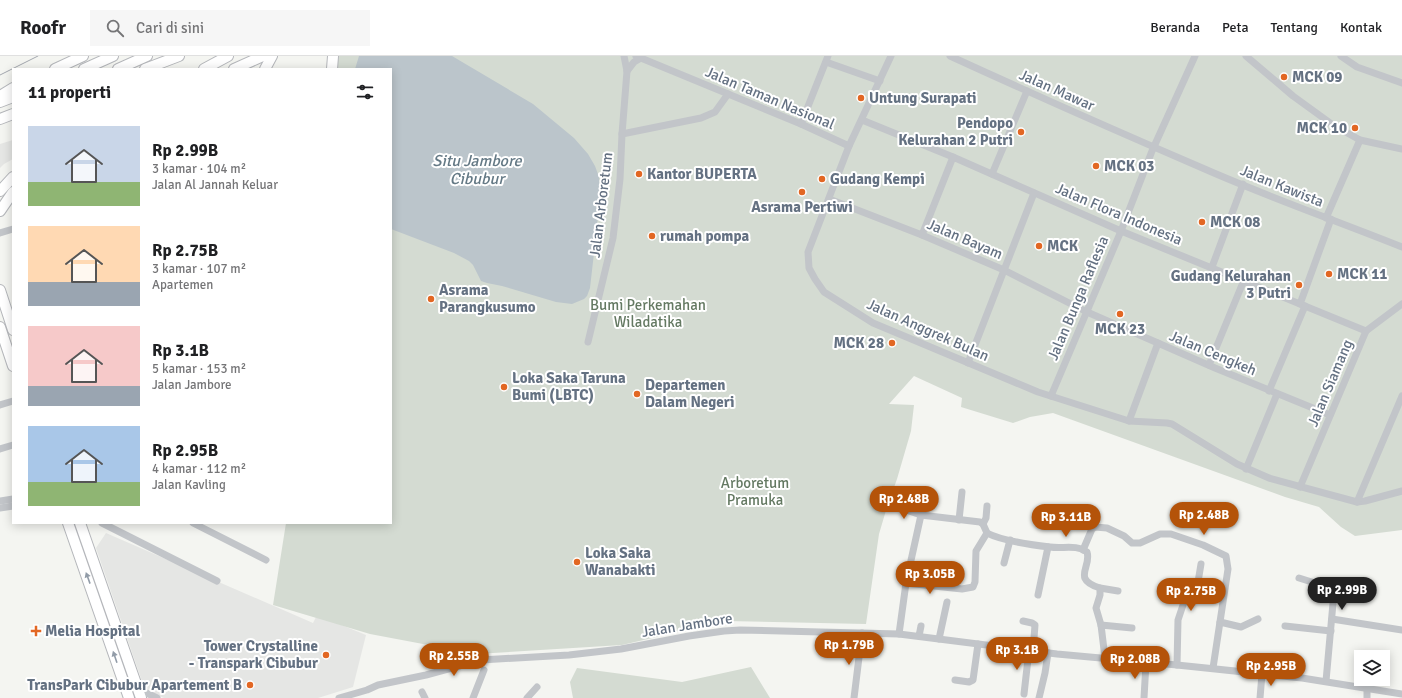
<!DOCTYPE html>
<html lang="id">
<meta charset="utf-8">
<style>
:root{--surface:#fff;--page:#f6f6f6;--text:#202124;--muted:#757577;--line:#e0e0e0;--accent:#b45309}
body{margin:0;font-family:Signika,sans-serif;background:var(--page);color:var(--text);height:100vh;display:flex;flex-direction:column;font-size:15px;white-space:nowrap}
*{box-sizing:border-box;margin:0}
p{font-size:13px;color:var(--muted)}
.icon{flex:none;width:22px;height:22px;fill:none;stroke:currentColor;stroke-width:2;stroke-linecap:round;stroke-linejoin:round}
.map{position:relative;flex:1;overflow:hidden}
.side{position:absolute;left:12px;top:12px;width:380px;height:456px;display:flex;flex-direction:column;background:var(--surface);border-radius:0px;box-shadow:0 2px 10px #0003}
.side>*{flex:none}
.tools{position:absolute;left:1354px;top:594px;display:grid;gap:8px}
.tools a{display:grid;place-items:center;width:36px;height:36px;border-radius:0px;background:var(--surface);box-shadow:0 2px 10px #0003;font-size:20px}
.price{position:absolute;translate:-50% -34px;padding:0 9px;border-radius:14px;background:var(--accent);color:#fff;font-size:13px;line-height:26px;filter:drop-shadow(0 1px 2px #0008)}
.price::after{content:'';position:absolute;left:50%;top:24px;width:12px;height:9px;margin-left:-6px;background:inherit;clip-path:polygon(0 0,100% 0,50% 100%)}
.price.current{background:#222;color:#fff}
ul{padding:0;list-style:none}
li{display:flex;align-items:center;gap:12px;height:100px;padding:0 16px}
li span{display:grid;place-items:center;flex:none;width:112px;height:80px;border-radius:0px;color:#555}
li>.icon{margin-inline-start:auto}
span .icon{width:48px;height:48px;fill:#fffc;stroke-width:1}
li b{font-size:17px}
h2{display:flex;justify-content:space-between;align-items:center;height:48px;padding:0 16px;font-size:17px}
header{display:flex;align-items:center;gap:24px;box-sizing:border-box;height:56px;padding:0 20px;background:var(--surface);border-bottom:1px solid var(--line)}
header strong{font-size:19px}
nav{display:flex;gap:22px;margin-inline-start:auto;font-size:14px}
.search{width:280px;height:36px;background:var(--page);display:flex;align-items:center;gap:10px;box-sizing:border-box;padding:0 14px;border-radius:0px;color:var(--muted);font-size:15px}
.map>svg:first-child{display:block}
.built{fill:#e5e6e4}
.green{fill:#d4dbd2}
.water{fill:#bbc5cb}
.lines{fill:none;stroke-linecap:round;stroke-linejoin:round}
.highway-casing{stroke:#b5b7bb;stroke-width:12}
.minor{stroke:#c2c5c9;stroke-width:7}
.highway{stroke:#fff;stroke-width:10}
.tram{stroke:#a3a7ae;stroke-width:1}
.oneway{fill:#929ca8}
.poi-dot{fill:#e26723;stroke:#fff;stroke-width:1.5}
.labels{text-anchor:middle;dominant-baseline:central;stroke-width:4;stroke-linejoin:round;paint-order:stroke}
.poi-label{font-size:15px;font-weight:bold;fill:#647182;stroke:#fff;text-anchor:start}
.street-label{font-size:15px;fill:#647182;stroke:#fff}
.park-label{font-size:15px;fill:#647962;stroke:#fff}
.water-label{font-size:16px;font-style:italic;fill:#647985;stroke:#fff}
</style>
<header>
<strong>Roofr</strong>
<div class="search"><svg class="icon" aria-label="search" viewBox="0 0 24 24"><circle cx="10" cy="10" r="6"/><path d="M15 15l6 6"/></svg>Cari di sini</div>
<nav><a>Beranda</a><a>Peta</a><a>Tentang</a><a>Kontak</a></nav>
</header>
<div class="map">
<svg width="1402" height="642" viewBox="0 0 1402 642">
<rect width="100%" height="100%" fill="#f4f5f1"/>
<!-- built -->
<g class="built">
<polygon points="13,84 13,103 4,108 0,112 0,88"/>
<polygon points="106,477 313,567 317,559 366,579 353,631 318,642 164,642 145,634 96,492"/>
</g>
<!-- green -->
<g class="green">
<polygon points="337,0 1402,0 1402,474 1355,480 1341,471 1319,451 1285,441 1053,357 1030,361 1013,367 961,351 962,342 914,320 889,348 914,349 911,375 897,423 887,451 879,478 866,568 726,565 702,568 665,579 622,589 476,598 370,578 273,549 286,467 391,467 391,13 337,13"/>
<polygon points="751,611 770,642 573,642 570,626 577,612 682,626"/>
</g>
<!-- water -->
<polygon class="water" points="359,0 452,0 533,48 574,82 588,98 595,110 599,121 600,131 597,171 590,232 587,240 584,243 572,248 556,246 502,230 487,227 481,225 473,209 469,205 454,197 391,173 391,13 355,13"/>
<g class="lines">
<!-- highway casing -->
<g class="highway-casing">
<g id="highway">
<polyline points="55,13 83,0"/>
<polyline points="84,13 113,0"/>
<polyline points="118,13 147,0"/>
<polyline points="145,13 179,0"/>
<polyline points="204,13 228,0"/>
<polyline points="234,13 263,0"/>
<polyline points="265,13 272,0"/>
<polyline points="332,13 333,0"/>
<polyline points="0,40 13,32"/>
<polyline points="0,46 13,41"/>
<polyline points="0,63 13,58"/>
<polyline points="0,135 13,121"/>
<polyline points="0,155 13,136"/>
<polyline points="0,234 13,274"/>
<polyline points="0,271 13,310"/>
<polyline points="68,467 129,642"/>
<polyline points="80,467 141,642"/>
</g>
</g>
<!-- minor -->
<g class="minor">
<polyline points="636,0 801,68 849,90"/>
<polyline points="891,0 849,90 808,196 809,212 815,223 824,236 873,267 1038,336 1129,365 1167,367 1172,368 1237,408 1269,422 1357,446 1365,445 1402,435"/>
<path d="M950 0C1035 39 1121 77 1207 114 1271 142 1337 165 1402 191"/>
<polyline points="1246,0 1293,40 1333,69 1360,84 1402,93"/>
<polyline points="1341,0 1357,11 1402,27"/>
<polyline points="826,6 880,25"/>
<polyline points="627,15 634,6 641,2"/>
<polyline points="862,64 953,101 1121,175 1366,275"/>
<polyline points="801,68 828,0"/>
<polyline points="622,78 701,62 715,56 728,38"/>
<polyline points="992,118 1027,35"/>
<polyline points="829,143 922,179 1004,214 1087,256 1215,312 1330,359"/>
<polyline points="1326,162 1360,84"/>
<polyline points="0,177 13,173"/>
<polyline points="922,179 953,101"/>
<polyline points="1212,211 1243,128"/>
<polyline points="1300,248 1331,163"/>
<polyline points="588,286 613,182 620,123 622,78 627,15 624,0"/>
<polyline points="968,307 1034,137"/>
<polyline points="1209,309 1244,224"/>
<polyline points="1269,335 1305,250"/>
<polyline points="1051,340 1121,175 1152,95 1195,0"/>
<polyline points="0,349 13,345"/>
<polyline points="1129,365 1158,287"/>
<polyline points="0,393 13,389"/>
<polyline points="1246,413 1277,338"/>
<polyline points="1300,431 1366,275 1402,248"/>
<polyline points="0,445 13,443"/>
<polyline points="1357,446 1402,340"/>
<path d="M894 450 921 459 980 466 983 468 987 477C1002 485 1033 489 1050 491 1063 493 1076 488 1087 496 1092 511 1071 523 1100 532V539L1096 552 1101 569 1105 602"/>
<polyline points="0,452 13,450"/>
<polyline points="959,464 962,436"/>
<polyline points="102,467 217,525"/>
<polyline points="193,467 266,504"/>
<polyline points="983,468 986,462 987,450"/>
<polyline points="1083,494 1092,473 1095,471 1107,472 1124,480 1132,487 1140,487 1160,478 1171,478 1203,489 1226,500 1228,513 1213,612"/>
<polyline points="1004,507 1010,484"/>
<polyline points="1299,522 1331,532 1334,536 1326,625"/>
<polyline points="906,527 962,533 973,531 975,526 976,495 987,477"/>
<polyline points="1100,532 1118,535"/>
<polyline points="1038,539 1048,491"/>
<polyline points="1332,563 1402,574"/>
<polyline points="1023,565 1032,567 1035,569 1033,595"/>
<polyline points="1220,566 1241,571 1258,563"/>
<polyline points="1101,569 1132,572"/>
<polyline points="1285,570 1331,575"/>
<polyline points="899,578 906,527 921,459"/>
<polyline points="919,580 921,570"/>
<polyline points="939,583 947,546"/>
<polyline points="1177,609 1178,564 1189,531 1195,533 1197,532 1201,508"/>
<polyline points="955,624 969,626 973,624 978,588"/>
<polyline points="1367,632 1367,642"/>
<polyline points="138,633 157,642"/>
<polyline points="422,636 425,642"/>
<polyline points="1024,638 1029,594"/>
<polyline points="339,642 367,634 378,629 426,619 481,604 569,599 621,593 689,580 724,575 740,574 899,578 1057,598 1177,609 1302,622 1402,638"/>
<polyline points="473,642 484,614"/>
<polyline points="527,642 537,631"/>
<polyline points="854,642 862,577"/>
<polyline points="1039,642 1045,617 1048,597"/>
<polyline points="1144,642 1146,607"/>
<polyline points="1260,642 1262,618"/>
</g>
<!-- highway -->
<use href="#highway" class="highway"/>
<!-- tram -->
<polyline class="tram" points="0,19 38,0"/>
</g>
<!-- one-way arrows -->
<defs><path id="oneway-solid" d="M-6-.8H1V-3.2L6.5 0L1 3.2V.8H-6Z"/></defs>
<g class="oneway">
<use href="#oneway-solid" transform="translate(88 522) rotate(-110)"/>
<use href="#oneway-solid" transform="translate(115 601) rotate(-109)"/>
</g>
<!-- markers -->
<g class="poi-dot">
<circle cx="1284" cy="21" r="4"/>
<circle cx="861" cy="42" r="4"/>
<circle cx="1355" cy="72" r="4"/>
<circle cx="1021" cy="76" r="4"/>
<circle cx="1096" cy="110" r="4"/>
<circle cx="639" cy="118" r="4"/>
<circle cx="822" cy="123" r="4"/>
<circle cx="802" cy="136" r="4"/>
<circle cx="1202" cy="166" r="4"/>
<circle cx="652" cy="180" r="4"/>
<circle cx="1039" cy="190" r="4"/>
<circle cx="1329" cy="218" r="4"/>
<circle cx="1299" cy="229" r="4"/>
<circle cx="431" cy="243" r="4"/>
<circle cx="1120" cy="258" r="4"/>
<circle cx="892" cy="287" r="4"/>
<circle cx="504" cy="331" r="4"/>
<circle cx="637" cy="338" r="4"/>
<circle cx="577" cy="506" r="4"/>
<path d="M34 569h4v4h4v4h-4v4h-4v-4h-4v-4h4z"/>
<circle cx="326" cy="599" r="4"/>
<circle cx="250" cy="629" r="4"/>
</g>
<g class="labels">
<!-- poi labels -->
<g class="poi-label">
<text x="1292" y="21">MCK 09</text>
<text x="869" y="42">Untung Surapati</text>
<text x="1013" y="67" text-anchor="end">Pendopo<tspan x="1013" dy="17">Kelurahan 2 Putri</tspan></text>
<text x="1347" y="72" text-anchor="end">MCK 10</text>
<text x="1104" y="110">MCK 03</text>
<text x="647" y="118">Kantor BUPERTA</text>
<text x="830" y="123">Gudang Kempi</text>
<text x="802" y="151" text-anchor="middle">Asrama Pertiwi</text>
<text x="1210" y="166">MCK 08</text>
<text x="660" y="180">rumah pompa</text>
<text x="1047" y="190">MCK</text>
<text x="1337" y="218">MCK 11</text>
<text x="1291" y="220" text-anchor="end">Gudang Kelurahan<tspan x="1291" dy="17">3 Putri</tspan></text>
<text x="439" y="234">Asrama<tspan x="439" dy="17">Parangkusumo</tspan></text>
<text x="1120" y="273" text-anchor="middle">MCK 23</text>
<text x="884" y="287" text-anchor="end">MCK 28</text>
<text x="512" y="322">Loka Saka Taruna<tspan x="512" dy="17">Bumi (LBTC)</tspan></text>
<text x="645" y="329">Departemen<tspan x="645" dy="17">Dalam Negeri</tspan></text>
<text x="585" y="497">Loka Saka<tspan x="585" dy="17">Wanabakti</tspan></text>
<text x="45" y="575">Melia Hospital</text>
<text x="318" y="590" text-anchor="end">Tower Crystalline<tspan x="318" dy="17">- Transpark Cibubur</tspan></text>
<text x="242" y="629" text-anchor="end">TransPark Cibubur Apartement B</text>
</g>
<!-- street labels -->
<g class="street-label">
<text transform="translate(1057 34) rotate(24)">Jalan Mawar</text>
<text transform="translate(770 42) rotate(23)">Jalan Taman Nasional</text>
<text transform="translate(1282 130) rotate(22)">Jalan Kawista</text>
<text transform="translate(601 149) rotate(-83)">Jalan Arboretum</text>
<text transform="translate(1119 158) rotate(23)">Jalan Flora Indonesia</text>
<text transform="translate(965 183) rotate(23)">Jalan Bayam</text>
<text transform="translate(1078 242) rotate(-67)">Jalan Bunga Raflesia</text>
<text transform="translate(928 274) rotate(24)">Jalan Anggrek Bulan</text>
<text transform="translate(1213 297) rotate(23)">Jalan Cengkeh</text>
<text transform="translate(1330 327) rotate(-67)">Jalan Siamang</text>
<text transform="translate(687 569) rotate(-9)">Jalan Jambore</text>
</g>
<!-- park labels -->
<g class="park-label">
<text x="648" y="249">Bumi Perkemahan<tspan x="648" dy="17">Wiladatika</tspan></text>
<text x="755" y="427">Arboretum<tspan x="755" dy="17">Pramuka</tspan></text>
</g>
<!-- water labels -->
<g class="water-label">
<text x="477" y="105">Situ Jambore<tspan x="477" dy="18">Cibubur</tspan></text>
</g>
</g>
</svg>
<div class="tools">
<a><svg class="icon" aria-label="layers" viewBox="0 0 24 24"><path d="M12 4l9 5-9 5-9-5zM3 14l9 5 9-5"/></svg></a>
</div>
<b class="price" style="left:904px;top:464px">Rp 2.48B</b>
<b class="price" style="left:1204px;top:480px">Rp 2.48B</b>
<b class="price" style="left:1066px;top:482px">Rp 3.11B</b>
<b class="price" style="left:930px;top:539px">Rp 3.05B</b>
<b class="price current" style="left:1342px;top:555px">Rp 2.99B</b>
<b class="price" style="left:1191px;top:556px">Rp 2.75B</b>
<b class="price" style="left:849px;top:610px">Rp 1.79B</b>
<b class="price" style="left:1017px;top:615px">Rp 3.1B</b>
<b class="price" style="left:454px;top:621px">Rp 2.55B</b>
<b class="price" style="left:1135px;top:624px">Rp 2.08B</b>
<b class="price" style="left:1271px;top:631px">Rp 2.95B</b>
<section class="side">
<h2>11 properti<svg class="icon" aria-label="filters" viewBox="0 0 24 24"><path d="M4 7h16M4 17h16"/><circle cx="9" cy="7" r="2"/><circle cx="15" cy="17" r="2"/></svg></h2>
<ul>
<li><span style="background:linear-gradient(#c9d6e8 70%,#8fb573 0)"><svg class="icon" aria-label="home" viewBox="0 0 24 24"><path d="M3 11l9-7 9 7M6 9v11h12V9"/></svg></span><div><b>Rp 2.99B</b><p>3 kamar · 104 m²</p><p>Jalan Al Jannah Keluar</p></div></li>
<li><span style="background:linear-gradient(#ffd9b3 70%,#9aa5b1 0)"><svg class="icon" aria-label="home" viewBox="0 0 24 24"><path d="M3 11l9-7 9 7M6 9v11h12V9"/></svg></span><div><b>Rp 2.75B</b><p>3 kamar · 107 m²</p><p>Apartemen</p></div></li>
<li><span style="background:linear-gradient(#f6c9c9 75%,#9aa5b1 0)"><svg class="icon" aria-label="home" viewBox="0 0 24 24"><path d="M3 11l9-7 9 7M6 9v11h12V9"/></svg></span><div><b>Rp 3.1B</b><p>5 kamar · 153 m²</p><p>Jalan Jambore</p></div></li>
<li><span style="background:linear-gradient(#a9c7e8 70%,#8fb573 0)"><svg class="icon" aria-label="home" viewBox="0 0 24 24"><path d="M3 11l9-7 9 7M6 9v11h12V9"/></svg></span><div><b>Rp 2.95B</b><p>4 kamar · 112 m²</p><p>Jalan Kavling</p></div></li>
</ul>
</section>
</div>
